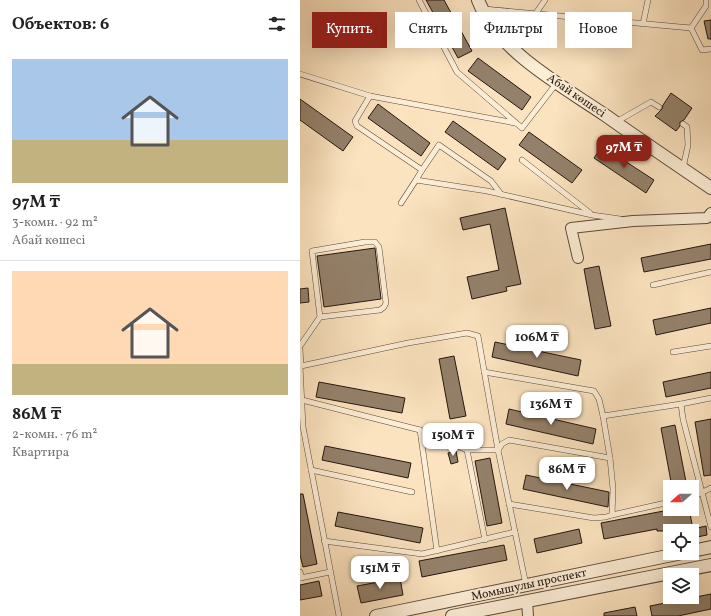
<!DOCTYPE html>
<html lang="ru">
<meta charset="utf-8">
<style>
:root{--surface:#fff;--page:#f2f2f2;--text:#222;--muted:#767676;--line:#e0e0e0;--accent:#8f2418}
body{margin:0;font-family:Vollkorn,serif;background:var(--page);color:var(--text);height:100vh;display:flex;flex-direction:column;font-size:15px;white-space:nowrap}
*{box-sizing:border-box;margin:0}
p{font-size:13px;color:var(--muted)}
.icon{flex:none;width:22px;height:22px;fill:none;stroke:currentColor;stroke-width:2;stroke-linecap:round;stroke-linejoin:round}
.map{position:relative;flex:1;overflow:hidden}
.panel{display:flex;flex-direction:column;background:var(--surface);width:300px}
.panel>*{flex:none}
.guide{position:absolute;left:12px;top:12px;width:339px;height:36px;display:flex;gap:8px}
.needle{width:26px;rotate:249deg}
.tools{position:absolute;left:363px;top:480px;display:grid;gap:8px}
.tools a{display:grid;place-items:center;width:36px;height:36px;border-radius:0px;background:var(--surface);box-shadow:0 4px 16px #0002;font-size:20px}
.price{position:absolute;translate:-50% -34px;padding:0 9px;border-radius:8px;background:#fff;color:#222;font-size:13px;line-height:26px;filter:drop-shadow(0 1px 2px #0008)}
.price::after{content:'';position:absolute;left:50%;top:24px;width:12px;height:9px;margin-left:-6px;background:inherit;clip-path:polygon(0 0,100% 0,50% 100%)}
.price.on{background:var(--accent);color:#fff}
ul{padding:0;list-style:none}
li{display:grid;align-content:center;gap:8px;height:212px;padding:0 12px}
li+li{border-top:1px solid var(--line)}
li span{display:grid;place-items:center;height:124px;border-radius:0px;color:#555}
li>.icon{margin-inline-start:auto}
span .icon{width:72px;height:72px;fill:#fffc;stroke-width:1}
li b{font-size:17px}
h2{display:flex;justify-content:space-between;align-items:center;height:48px;padding:0 12px;font-size:17px}
.chip{padding:0 14px;border-radius:0px;background:var(--surface);box-shadow:0 4px 16px #0002;font-size:14px;line-height:36px}
.chip.on{background:var(--accent);color:#fff}
main{display:flex;flex:1;min-height:0}
.map>svg:first-child{display:block}
.building{fill:#94816b;stroke:#251610}
.lines{fill:none;stroke-linecap:round;stroke-linejoin:round}
.service-casing{stroke:#5a493c;stroke-width:6}
.minor-casing{stroke:#5a493c;stroke-width:12}
.tertiary-casing{stroke:#5a493c;stroke-width:14}
.service{stroke:#fcedd5;stroke-width:5}
.minor{stroke:#fcedd5;stroke-width:10}
.tertiary{stroke:#fcedd5;stroke-width:12}
.labels{text-anchor:middle;dominant-baseline:central;stroke-width:4;stroke-linejoin:round;paint-order:stroke}
.street-label{font-size:12px;fill:#251610;stroke:#fcedd5}
</style>
<main>
<section class="panel">
<h2>Объектов: 6<svg class="icon" aria-label="filters" viewBox="0 0 24 24"><path d="M4 7h16M4 17h16"/><circle cx="9" cy="7" r="2"/><circle cx="15" cy="17" r="2"/></svg></h2>
<ul>
<li><span style="background:linear-gradient(#a9c7e8 65%,#c2b280 0)"><svg class="icon" aria-label="home" viewBox="0 0 24 24"><path d="M3 11l9-7 9 7M6 9v11h12V9"/></svg></span><div><b>97M ₸</b><p>3-комн. · 92 m²</p><p>Абай көшесі</p></div></li>
<li><span style="background:linear-gradient(#ffd9b3 75%,#c2b280 0)"><svg class="icon" aria-label="home" viewBox="0 0 24 24"><path d="M3 11l9-7 9 7M6 9v11h12V9"/></svg></span><div><b>86M ₸</b><p>2-комн. · 76 m²</p><p>Квартира</p></div></li>
</ul>
</section>
<div class="map">
<svg width="411" height="616" viewBox="0 0 411 616">
<rect width="100%" height="100%" fill="#fbe3bf"/>
<filter id="stains"><feTurbulence type="fractalNoise" baseFrequency=".005" numOctaves="4"/><feColorMatrix values="0 0 0 0 .2 0 0 0 0 .09 0 0 0 0 .02 0 0 0 .5 -.17"/></filter>
<radialGradient id="worn" r=".72"><stop offset=".6" stop-color="#630" stop-opacity="0"/><stop offset="1" stop-color="#630" stop-opacity=".3"/></radialGradient>
<!-- building -->
<g class="building">
<polygon points="126,0 144,0 172,51 158,58"/>
<polygon points="411,20 411,39 408,39 404,21"/>
<polygon points="178,58 231,97 222,110 168,71"/>
<polygon points="371,93 392,108 384,120 380,122 380,126 376,131 355,116 362,109 363,105"/>
<polygon points="0,99 53,137 43,151 0,120"/>
<polygon points="78,104 130,143 121,156 68,118"/>
<polygon points="153,121 206,159 198,170 145,132"/>
<polygon points="229,132 282,170 272,183 219,145"/>
<polygon points="302,146 354,180 346,193 294,158"/>
<polygon points="205,208 221,284 206,287 207,291 172,299 167,277 199,270 190,224 163,230 160,218"/>
<polygon points="411,244 411,259 344,272 341,258"/>
<polygon points="75,248 81,299 24,307 17,256"/>
<polygon points="299,266 311,326 295,329 284,269"/>
<polygon points="8,288 9,302 0,303 0,289"/>
<polygon points="411,308 411,323 356,335 353,320"/>
<polygon points="195,342 281,360 278,376 192,357"/>
<polygon points="154,356 166,416 150,419 139,359"/>
<polygon points="411,372 411,388 366,397 363,382"/>
<polygon points="19,382 105,398 102,413 16,397"/>
<polygon points="209,409 296,429 293,444 206,424"/>
<polygon points="411,419 411,475 404,476 395,422"/>
<polygon points="375,425 387,487 372,487 361,428"/>
<polygon points="25,446 111,463 108,478 22,460"/>
<polygon points="156,451 158,462 151,464 148,453"/>
<polygon points="190,458 202,523 187,526 175,461"/>
<polygon points="226,475 309,492 308,507 223,489"/>
<polygon points="0,494 3,494 17,564 3,567 0,555"/>
<polygon points="374,509 389,509 393,529 406,526 407,535 392,538 392,531 357,531 357,529 304,539 301,523"/>
<polygon points="38,512 123,528 120,543 35,526"/>
<polygon points="279,529 282,543 237,553 234,539"/>
<polygon points="204,545 207,560 122,577 119,561"/>
<polygon points="100,578 103,595 61,603 57,586"/>
<polygon points="19,581 22,596 0,600 0,585"/>
<polygon points="411,594 411,609 378,616 352,616 350,606"/>
<polygon points="335,607 337,616 304,616 304,613"/>
</g>
<g class="lines">
<!-- service casing -->
<g class="service-casing">
<g id="service">
<polyline points="119,0 157,72 222,128 256,84"/>
<polyline points="184,9 391,28 406,6 406,0"/>
<polyline points="236,13 245,0"/>
<polyline points="343,24 348,0"/>
<polyline points="391,28 402,50 411,49"/>
<polyline points="0,74 70,96 215,123"/>
<polyline points="70,96 55,121 57,126 122,170 116,180 187,191 292,215 320,219"/>
<polyline points="316,122 351,102 359,107"/>
<polyline points="383,124 387,127 388,145 383,168"/>
<polyline points="222,160 290,213"/>
<polyline points="122,170 139,145 191,181 201,194"/>
<polyline points="101,203 116,180"/>
<polyline points="353,285 411,272"/>
<polyline points="0,346 20,317 80,310 84,307 86,303 79,247 75,242 65,242 12,251 20,317"/>
<polyline points="0,349 1,366 108,343 167,333 178,336 198,450 226,585"/>
<polyline points="373,352 411,346"/>
<polyline points="0,366 3,427 39,616"/>
<polyline points="184,372 294,391 299,399 303,416"/>
<polyline points="411,398 381,404 383,419 411,527"/>
<polyline points="2,400 120,430 167,450"/>
<polyline points="120,430 137,551"/>
<polyline points="198,450 202,444 209,440 310,458 303,416 381,404"/>
<polyline points="310,458 313,489 312,515 370,502"/>
<polyline points="11,470 112,492"/>
<polyline points="392,497 411,488"/>
<polyline points="209,504 294,518 306,517 312,515"/>
<polyline points="185,540 167,450 198,450"/>
<polyline points="24,541 122,554 215,532"/>
<polyline points="0,572 2,578"/>
<polyline points="0,578 30,572"/>
</g>
</g>
<!-- minor casing -->
<g class="minor-casing">
<g id="minor">
<polyline points="278,258 271,228 333,221 407,218 411,213"/>
<polyline points="227,601 228,616"/>
</g>
</g>
<!-- tertiary casing -->
<g class="tertiary-casing">
<g id="tertiary">
<path d="M178 0C198 52 261 85 305 115 340 140 376 164 411 188"/>
<polyline points="392,551 411,547"/>
<polyline points="76,616 382,553"/>
<polyline points="152,616 411,565"/>
</g>
</g>
<!-- service -->
<use href="#service" class="service"/>
<!-- minor -->
<use href="#minor" class="minor"/>
<!-- tertiary -->
<use href="#tertiary" class="tertiary"/>
</g>
<g class="labels">
<!-- street labels -->
<g class="street-label">
<text transform="translate(276 96) rotate(34)">Абай көшесі</text>
<text transform="translate(229 585) rotate(-12)">Момышулы проспект</text>
</g>
</g>
<rect width="100%" height="100%" filter="url(#stains)"/>
<rect width="100%" height="100%" fill="url(#worn)"/>
</svg>
<div class="tools">
<a><svg class="needle" viewBox="-14 -14 28 28"><path d="M0-13l5 13h-10z" fill="#e53935"/><path d="M0 13l5-13h-10z" fill="#767676"/></svg></a>
<a><svg class="icon" aria-label="locate" viewBox="0 0 24 24"><circle cx="12" cy="12" r="6"/><path d="M12 2v4M12 18v4M2 12h4M18 12h4"/></svg></a>
<a><svg class="icon" aria-label="layers" viewBox="0 0 24 24"><path d="M12 4l9 5-9 5-9-5zM3 14l9 5 9-5"/></svg></a>
</div>
<b class="price on" style="left:324px;top:169px">97M ₸</b>
<b class="price" style="left:237px;top:359px">106M ₸</b>
<b class="price" style="left:251px;top:426px">136M ₸</b>
<b class="price" style="left:153px;top:457px">150M ₸</b>
<b class="price" style="left:267px;top:491px">86M ₸</b>
<b class="price" style="left:80px;top:590px">151M ₸</b>
<div class="guide">
<a class="chip on">Купить</a>
<a class="chip">Снять</a>
<a class="chip">Фильтры</a>
<a class="chip">Новое</a>
</div>
</div>
</main>
